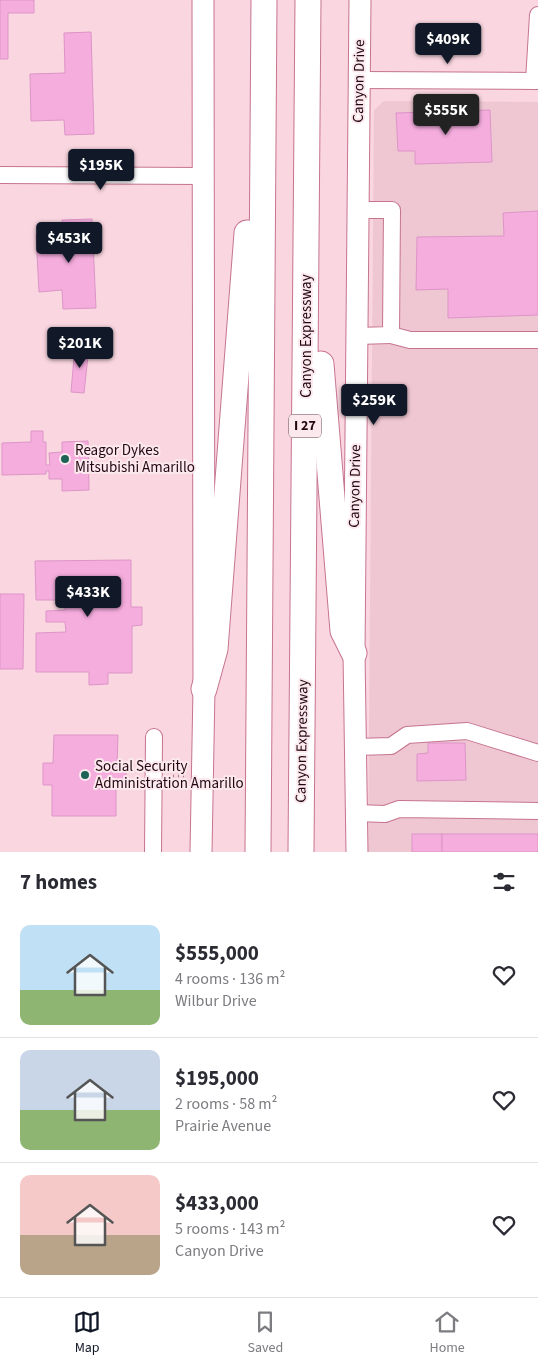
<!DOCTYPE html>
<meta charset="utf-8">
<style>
:root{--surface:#fff;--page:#f2f2f3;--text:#2b2b33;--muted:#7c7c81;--line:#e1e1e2;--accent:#111827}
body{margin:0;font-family:"Source Sans 3",sans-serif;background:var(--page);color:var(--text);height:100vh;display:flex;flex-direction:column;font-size:19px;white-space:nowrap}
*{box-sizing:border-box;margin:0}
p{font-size:16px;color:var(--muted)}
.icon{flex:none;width:28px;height:28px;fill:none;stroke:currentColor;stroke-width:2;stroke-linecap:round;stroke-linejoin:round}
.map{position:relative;height:852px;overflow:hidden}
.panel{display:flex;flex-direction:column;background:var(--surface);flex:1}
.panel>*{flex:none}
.price{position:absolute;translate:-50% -42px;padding:0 11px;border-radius:5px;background:var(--accent);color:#fff;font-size:16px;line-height:32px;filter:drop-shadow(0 1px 2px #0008)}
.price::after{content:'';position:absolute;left:50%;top:30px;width:15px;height:11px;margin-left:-8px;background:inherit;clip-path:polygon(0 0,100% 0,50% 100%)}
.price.on{background:#222;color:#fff}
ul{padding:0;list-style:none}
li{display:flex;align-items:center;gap:15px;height:125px;padding:0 20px}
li+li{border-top:1px solid var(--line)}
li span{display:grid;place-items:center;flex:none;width:140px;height:100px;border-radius:10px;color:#555}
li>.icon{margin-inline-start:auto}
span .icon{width:60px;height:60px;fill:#fffc;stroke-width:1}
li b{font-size:21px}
h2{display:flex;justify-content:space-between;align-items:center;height:60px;padding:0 20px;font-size:21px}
.dock{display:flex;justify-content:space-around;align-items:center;height:70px;border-top:1px solid var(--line);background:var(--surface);font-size:14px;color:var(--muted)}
.dock a{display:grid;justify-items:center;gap:2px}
.dock .on{color:var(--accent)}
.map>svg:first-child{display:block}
.built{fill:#efc7d3}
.building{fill:#f5adde;stroke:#dc95c6}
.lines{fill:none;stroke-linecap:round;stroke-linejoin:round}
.minor-casing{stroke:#c67490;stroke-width:18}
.major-casing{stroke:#c67490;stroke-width:23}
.highway-casing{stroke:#c67490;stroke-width:27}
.path{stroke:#a2818c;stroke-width:2.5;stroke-dasharray:1 4;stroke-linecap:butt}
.minor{stroke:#fff;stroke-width:16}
.major{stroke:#fff;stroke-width:21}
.highway{stroke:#fff;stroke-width:25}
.poi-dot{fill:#1c6356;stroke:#fbe9ee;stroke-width:2}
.labels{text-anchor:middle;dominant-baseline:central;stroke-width:4;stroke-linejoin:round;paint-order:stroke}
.shield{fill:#fbe9ee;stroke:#644a53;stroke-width:1}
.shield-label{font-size:14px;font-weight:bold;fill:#230611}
.street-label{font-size:15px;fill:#230611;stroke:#fbe9ee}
.poi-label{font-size:15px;fill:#230611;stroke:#fbe9ee;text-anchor:start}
</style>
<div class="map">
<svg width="538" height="852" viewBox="0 0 538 852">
<rect width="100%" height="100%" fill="#fad6e0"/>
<!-- built -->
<polygon class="built" points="384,101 538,102 538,852 368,852 374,110"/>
<!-- building -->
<g class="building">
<polygon points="0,0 34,0 34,13 8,13 8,59 0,59"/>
<polygon points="91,32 94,134 65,135 64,120 31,121 30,74 65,73 64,33"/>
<polygon points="490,110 492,162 415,164 415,151 398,151 396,113"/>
<polygon points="538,211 538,315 448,318 448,289 416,290 417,237 504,236 503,213"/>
<polygon points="92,219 96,308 63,309 62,290 39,292 36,235 62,234 62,220"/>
<polygon points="75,346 89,347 84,393 71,392"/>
<polygon points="31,431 43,431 43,442 46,442 46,465 50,465 49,453 62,452 62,442 88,441 89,490 62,491 62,479 49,479 49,471 46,471 46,474 2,475 2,443 31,442"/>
<polygon points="131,560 131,607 142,607 142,625 132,626 132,673 108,673 108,684 89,685 89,672 36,672 36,633 66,632 65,622 46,622 46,611 65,610 65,600 36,600 35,561"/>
<polygon points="0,594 24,594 23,669 0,669"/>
<polygon points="54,735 118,735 117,765 126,765 126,787 116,787 116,816 52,816 52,785 43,785 43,763 53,763"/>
<polygon points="428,743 465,743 466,780 417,781 417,754 428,753"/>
<rect x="412" y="834" width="30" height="18"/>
<rect x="442" y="834" width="96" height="18"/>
</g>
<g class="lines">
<!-- minor casing -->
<g class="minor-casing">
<g id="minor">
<polyline points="359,80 538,81"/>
<polyline points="534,81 538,15"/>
<polyline points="0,175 202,176"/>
<polyline points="391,335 410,340 538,340"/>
<polyline points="357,336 391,335 392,210 358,210"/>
<polyline points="355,747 391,746 407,735 467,731 538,753"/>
<polyline points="356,813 385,814 399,809 538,811"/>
<polyline points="153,852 154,737"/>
</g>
</g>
<!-- major casing -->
<g class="major-casing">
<g id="major">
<polyline points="201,852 204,689 203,0"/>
<polyline points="357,852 354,653 360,0"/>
</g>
</g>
<!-- highway casing -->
<g class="highway-casing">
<g id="highway">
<polyline points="321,364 343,631 354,653"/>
<polyline points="204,689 215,649 247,233"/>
<polyline points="258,852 264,0"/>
<polyline points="301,852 308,0"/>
</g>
</g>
<!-- path -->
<polyline class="path" points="173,776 187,776"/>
<!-- minor -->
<use href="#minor" class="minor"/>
<!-- major -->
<use href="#major" class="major"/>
<!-- highway -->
<use href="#highway" class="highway"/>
</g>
<!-- markers -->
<g class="poi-dot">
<circle cx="65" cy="459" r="5"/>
<circle cx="85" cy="775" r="5"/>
</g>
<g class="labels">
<!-- shield labels -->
<rect class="shield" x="289" y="414.5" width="32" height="23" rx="4"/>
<g class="shield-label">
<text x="305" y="426">I 27</text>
</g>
<!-- street labels -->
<g class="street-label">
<text transform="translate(359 81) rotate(-89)">Canyon Drive</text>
<text transform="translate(306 336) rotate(-90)">Canyon Expressway</text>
<text transform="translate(355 486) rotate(-89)">Canyon Drive</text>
<text transform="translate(302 741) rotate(-89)">Canyon Expressway</text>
</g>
<!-- poi labels -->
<g class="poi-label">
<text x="75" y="450">Reagor Dykes<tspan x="75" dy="17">Mitsubishi Amarillo</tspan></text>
<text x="95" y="766">Social Security<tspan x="95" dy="17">Administration Amarillo</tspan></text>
</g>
</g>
</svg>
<b class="price" style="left:448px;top:65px">$409K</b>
<b class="price on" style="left:446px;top:136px">$555K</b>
<b class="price" style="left:101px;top:191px">$195K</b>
<b class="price" style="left:69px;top:264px">$453K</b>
<b class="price" style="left:80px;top:369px">$201K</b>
<b class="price" style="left:374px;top:426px">$259K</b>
<b class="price" style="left:88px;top:618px">$433K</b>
</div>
<section class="panel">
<h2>7 homes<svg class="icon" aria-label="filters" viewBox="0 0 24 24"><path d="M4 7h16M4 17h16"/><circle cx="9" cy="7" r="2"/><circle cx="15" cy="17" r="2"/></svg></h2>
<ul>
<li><span style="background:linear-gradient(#bfe0f5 65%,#8fb573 0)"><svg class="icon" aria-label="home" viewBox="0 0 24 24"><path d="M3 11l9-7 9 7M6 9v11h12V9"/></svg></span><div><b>$555,000</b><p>4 rooms · 136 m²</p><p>Wilbur Drive</p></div><svg class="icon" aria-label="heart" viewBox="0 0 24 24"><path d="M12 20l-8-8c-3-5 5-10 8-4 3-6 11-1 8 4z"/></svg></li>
<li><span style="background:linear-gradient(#c9d6e8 60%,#8fb573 0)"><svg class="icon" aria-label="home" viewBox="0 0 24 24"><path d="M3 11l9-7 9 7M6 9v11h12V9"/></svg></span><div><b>$195,000</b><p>2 rooms · 58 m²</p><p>Prairie Avenue</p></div><svg class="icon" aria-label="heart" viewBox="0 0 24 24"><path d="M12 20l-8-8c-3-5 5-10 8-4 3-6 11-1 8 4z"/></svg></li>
<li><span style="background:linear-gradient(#f6c9c9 60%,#b9a48a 0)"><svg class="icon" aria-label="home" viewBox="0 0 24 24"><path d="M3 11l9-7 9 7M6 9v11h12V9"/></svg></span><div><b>$433,000</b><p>5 rooms · 143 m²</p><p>Canyon Drive</p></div><svg class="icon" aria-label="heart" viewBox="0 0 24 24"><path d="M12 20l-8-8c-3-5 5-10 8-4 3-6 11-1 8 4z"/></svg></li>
</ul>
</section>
<nav class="dock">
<a class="on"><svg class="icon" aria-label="map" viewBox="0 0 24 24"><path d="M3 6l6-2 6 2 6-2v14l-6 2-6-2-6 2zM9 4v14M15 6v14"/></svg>Map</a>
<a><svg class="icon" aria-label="saved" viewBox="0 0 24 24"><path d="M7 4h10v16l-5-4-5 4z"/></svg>Saved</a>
<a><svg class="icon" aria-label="home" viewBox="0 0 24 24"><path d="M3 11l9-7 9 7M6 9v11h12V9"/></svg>Home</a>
</nav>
